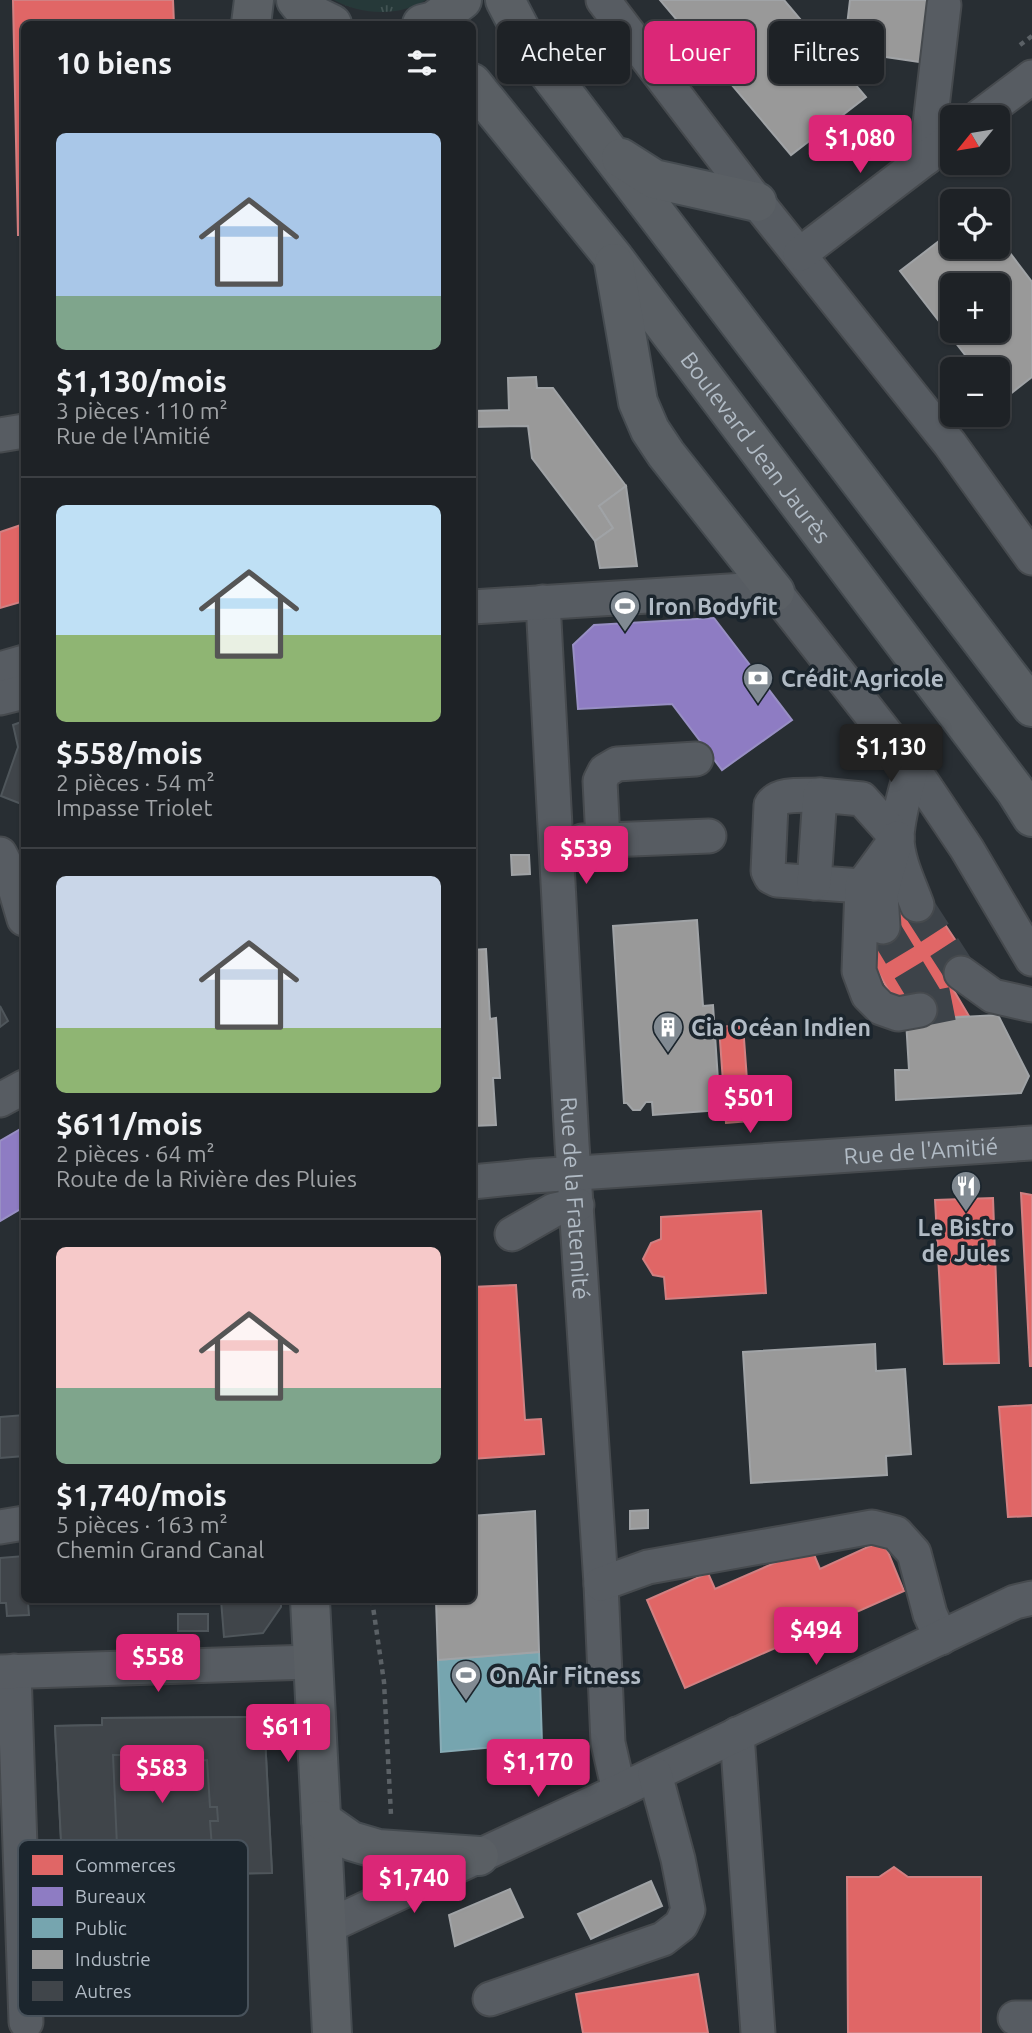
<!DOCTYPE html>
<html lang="fr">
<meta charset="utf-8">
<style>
:root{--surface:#1e2226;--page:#2b2f32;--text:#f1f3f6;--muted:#a1a4a7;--line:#3c3f43;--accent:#db2777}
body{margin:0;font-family:Ubuntu,sans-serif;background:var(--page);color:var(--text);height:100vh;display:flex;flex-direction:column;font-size:26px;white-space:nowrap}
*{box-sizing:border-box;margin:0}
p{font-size:23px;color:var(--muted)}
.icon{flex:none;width:38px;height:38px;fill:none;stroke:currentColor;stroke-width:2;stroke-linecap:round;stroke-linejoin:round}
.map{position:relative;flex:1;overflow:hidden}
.sheet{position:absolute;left:21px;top:21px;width:455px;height:1582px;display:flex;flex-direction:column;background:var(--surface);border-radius:10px;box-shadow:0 2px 5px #0004,0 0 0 2px var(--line)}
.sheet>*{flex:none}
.top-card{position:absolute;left:497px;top:21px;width:429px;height:63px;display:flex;gap:14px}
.needle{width:46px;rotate:240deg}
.buttons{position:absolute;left:940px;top:105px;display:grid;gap:14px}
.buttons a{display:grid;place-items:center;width:70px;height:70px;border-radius:10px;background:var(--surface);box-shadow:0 2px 5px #0004,0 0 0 2px var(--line);font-size:35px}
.price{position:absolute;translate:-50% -60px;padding:0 16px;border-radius:7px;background:var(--accent);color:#fff;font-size:23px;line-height:46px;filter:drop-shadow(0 2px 4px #0008)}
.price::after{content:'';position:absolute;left:50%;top:42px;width:21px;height:16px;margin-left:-10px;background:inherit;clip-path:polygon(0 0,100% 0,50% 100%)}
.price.current{background:#222;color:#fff}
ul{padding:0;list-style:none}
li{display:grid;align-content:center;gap:14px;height:371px;padding:0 35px}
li+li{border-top:2px solid var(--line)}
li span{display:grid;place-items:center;height:217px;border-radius:10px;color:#555}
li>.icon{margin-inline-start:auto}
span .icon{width:126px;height:126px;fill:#fffc;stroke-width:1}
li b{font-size:30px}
h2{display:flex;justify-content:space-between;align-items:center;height:84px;padding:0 35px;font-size:30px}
.chip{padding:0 24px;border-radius:10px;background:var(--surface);box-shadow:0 2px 5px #0004,0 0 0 2px var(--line);font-size:24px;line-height:63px}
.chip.current{background:var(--accent);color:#fff}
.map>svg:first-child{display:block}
.grass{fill:url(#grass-tufts)}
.shops{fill:#e06666;stroke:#d28082;stroke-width:2}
.offices{fill:#8e7cc3;stroke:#988fc4;stroke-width:2}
.public{fill:#76a5af;stroke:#88acb6;stroke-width:2}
.industry{fill:#999;stroke:#a0a3a6;stroke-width:2;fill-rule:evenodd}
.building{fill:#40454a;stroke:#4f565b;stroke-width:2;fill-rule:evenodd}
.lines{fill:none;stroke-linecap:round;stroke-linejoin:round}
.minor-tunnel{stroke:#3d4349;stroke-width:33;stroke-dasharray:33 17;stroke-linecap:butt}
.minor-casing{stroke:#464a4e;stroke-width:37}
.major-casing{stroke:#454b50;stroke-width:42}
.path{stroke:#5b6166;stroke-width:4.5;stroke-dasharray:5 5;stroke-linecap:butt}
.minor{stroke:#575c62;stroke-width:33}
.major{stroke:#5a5f64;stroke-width:38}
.labels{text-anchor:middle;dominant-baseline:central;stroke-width:7;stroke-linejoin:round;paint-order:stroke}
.street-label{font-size:23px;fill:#b1bbc5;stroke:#1b252d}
.poi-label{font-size:23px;font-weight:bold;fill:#b1bbc5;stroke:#1b252d;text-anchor:start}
.key{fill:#1b252d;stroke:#48525b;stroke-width:2}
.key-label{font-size:19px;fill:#b1bbc5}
</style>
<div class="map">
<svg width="1032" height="2033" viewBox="0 0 1032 2033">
<defs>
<pattern id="grass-tufts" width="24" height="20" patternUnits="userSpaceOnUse" patternTransform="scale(1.75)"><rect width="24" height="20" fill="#263939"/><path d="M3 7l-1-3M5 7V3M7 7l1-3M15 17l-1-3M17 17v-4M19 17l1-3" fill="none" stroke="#435454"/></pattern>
</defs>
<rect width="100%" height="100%" fill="#282e33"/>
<!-- grass -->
<path class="grass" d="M334 0H426C398 17 362 15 334 0Z"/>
<!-- shops -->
<g class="shops">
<polygon points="13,0 173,0 174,24 24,24 24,235 18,235"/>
<polygon points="24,524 24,601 0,608 0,532"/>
<polygon points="926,896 972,965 947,979 969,1016 921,1019 897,1005 859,939"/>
<polygon points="743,1025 750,1121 726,1123 719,1027"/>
<polygon points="1021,1193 1032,1195 1032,1366 1030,1366"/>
<polygon points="993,1198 999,1363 944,1364 935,1200"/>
<polygon points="761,1211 766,1293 666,1299 664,1277 653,1275 643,1259 651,1243 661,1239 661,1217"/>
<polygon points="516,1285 525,1420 541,1419 544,1454 472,1459 472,1287"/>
<polygon points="1032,1405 1032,1516 1008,1517 999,1407"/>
<polygon points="883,1540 904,1591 685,1688 647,1600 708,1573 715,1589 811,1547 820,1569"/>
<polygon points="894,1867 908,1877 981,1877 981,2033 848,2033 847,1877 879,1877"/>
<polygon points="698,1974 708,2033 583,2033 576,1994"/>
</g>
<!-- offices -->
<g class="offices">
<polygon points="714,618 792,720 722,770 672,704 578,709 573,645 594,625"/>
<polygon points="24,1127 24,1207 0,1221 0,1141"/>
</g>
<!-- public -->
<polygon class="public" points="539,1652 542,1743 441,1752 438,1660"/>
<!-- industry -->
<g class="industry">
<polygon points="660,0 784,0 866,97 791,155"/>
<polygon points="850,0 927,0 920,62 844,51"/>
<path d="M952 231V247H998V237L1032 282V377L1000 402 998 398V369H976L900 271ZM952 285H998V331H952Z"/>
<polygon points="536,377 537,388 553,388 626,486 599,506 613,528 595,541 532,458 528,426 472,427 472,411 509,410 508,378"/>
<polygon points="626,486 637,566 600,568 595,541 613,528 599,506"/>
<polygon points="511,855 529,855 530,874 512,875"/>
<polygon points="697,920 703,1006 713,1005 720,1110 653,1115 652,1102 646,1102 640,1110 633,1110 627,1103 624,1103 613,926"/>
<polygon points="486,949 490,1019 496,1018 500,1078 493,1078 496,1125 472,1126 472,950"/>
<polygon points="998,1015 1029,1076 1021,1093 896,1100 895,1070 909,1070 906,1020"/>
<polygon points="875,1344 876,1371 905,1369 911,1454 886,1456 887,1475 751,1483 743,1352"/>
<polygon points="648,1510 648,1528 630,1529 630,1511"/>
<polygon points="535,1511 539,1652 438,1660 436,1600 472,1600 472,1516"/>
<polygon points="651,1881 662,1906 591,1939 578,1914"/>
<polygon points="510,1889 523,1917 455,1946 449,1915"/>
</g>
<!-- building -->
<g class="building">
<polygon points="24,721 24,805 1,796 18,747 13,725"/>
<polygon points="0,1006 8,1021 0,1027"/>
<polygon points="24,1415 24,1456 0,1458 0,1417"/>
<polygon points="24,1556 24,1600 61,1600 28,1602 29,1615 7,1616 6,1603 0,1603 0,1558"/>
<polygon points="63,1600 94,1600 94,1601 64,1603"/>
<polygon points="221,1600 281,1600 281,1607 263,1633 224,1637"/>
<rect x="178" y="1614" width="30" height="17"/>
<path d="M264 1717 272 1873 215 1874 216 1898 202 1899V1905L176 1906 175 1899 147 1901V1908L114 1909 120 2009 70 2012 55 1726 102 1725V1718ZM113 1755H129V1762H155L156 1755H169V1762L207 1760 210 1807H217L218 1821H210L212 1848 120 1853V1845L117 1846Z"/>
<polygon points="264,1717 272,1873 215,1874 216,1898 202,1899 202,1905 176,1906 175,1899 147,1901 147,1908 114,1909 120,2009 70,2012 55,1726 102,1725 102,1718"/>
<polygon points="113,1755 129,1755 129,1762 155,1762 156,1755 169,1755 169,1762 207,1760 210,1807 217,1807 218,1821 210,1821 212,1848 120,1853 120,1845 117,1846"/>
</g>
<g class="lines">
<!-- minor-tunnel -->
<g class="minor-tunnel">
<polyline points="917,905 961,973"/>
<polyline points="883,927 932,1008"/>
<polyline points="920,1010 965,1001"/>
</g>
<!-- minor casing -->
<g class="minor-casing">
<g id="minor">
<polyline points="603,0 757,202 950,444 1032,558"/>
<polyline points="979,117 1032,77"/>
<polyline points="926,158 944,5"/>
<polyline points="800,254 952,138"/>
<polyline points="0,435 24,431"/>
<path id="s1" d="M543 602 572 1144 601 1584 608 1743 619 1791"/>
<polyline points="472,607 745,590 775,592 912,767 967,849 1032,959"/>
<polyline points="0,669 24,662"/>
<polyline points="0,698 24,692"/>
<path d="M912 767C906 790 898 814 897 837 897 860 909 883 917 905"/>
<path d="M820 795C804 796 780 792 771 805L768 871 771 877 777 880 862 886"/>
<polyline points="603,840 600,781 605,771 617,764 696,759"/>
<polyline points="582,841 709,836"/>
<polyline points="0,854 11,875 24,919"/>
<polyline points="814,883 820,795 862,799 897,838"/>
<polyline points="883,927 881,893 897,838 862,886 859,971 868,995 881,1008 898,1014 920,1010"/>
<polyline points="961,973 993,996 1032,1005"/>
<polyline points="0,1100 24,1087"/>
<path id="s2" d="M472 1182 533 1176 1032 1143"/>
<polyline points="512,1234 554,1210 577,1205"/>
<polyline points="0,1527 24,1523"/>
<polyline points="601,1584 648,1567 872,1527 896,1533 914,1553 930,1614 941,1638"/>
<polyline points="14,1671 26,2022"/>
<polyline points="0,1672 312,1662"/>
<polyline points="737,1734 758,2033"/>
<polyline points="326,1927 619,1791 1015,1602 1032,1598"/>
<polyline points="490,1999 663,1939 681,1925 688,1910 678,1859 655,1774"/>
<polyline points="1015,2018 1032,2018"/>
</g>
</g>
<!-- major casing -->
<g class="major-casing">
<g id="major">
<polyline points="296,0 305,11 332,24"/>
<polyline points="505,0 531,50 1032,707"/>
<polyline points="251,24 254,0"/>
<polyline points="422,24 434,21 462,0"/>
<path id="s3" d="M472 83 613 257 1015 790 1032 817"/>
<polyline points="621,158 654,179 757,202"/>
<polyline points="614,263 638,402 650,430 666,454 775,592"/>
<polyline points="310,1600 332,2033"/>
<polyline points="321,1820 351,1841 378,1849 479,1856"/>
</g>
</g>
<!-- path -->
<g class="path">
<polyline points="1020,45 1032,36"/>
<polyline points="372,1600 384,1682 391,1815"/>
</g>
<!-- minor -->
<use href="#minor" class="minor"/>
<!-- major -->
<use href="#major" class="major"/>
</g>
<!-- icons -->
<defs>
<g id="stadium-pin" transform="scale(1.575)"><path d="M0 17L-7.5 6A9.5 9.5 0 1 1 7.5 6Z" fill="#818a92" stroke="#1b252d"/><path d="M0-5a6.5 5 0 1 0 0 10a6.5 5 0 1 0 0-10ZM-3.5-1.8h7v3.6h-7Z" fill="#fff"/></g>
<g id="bank-pin" transform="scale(1.575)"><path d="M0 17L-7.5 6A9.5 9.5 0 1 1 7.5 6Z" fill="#818a92" stroke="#1b252d"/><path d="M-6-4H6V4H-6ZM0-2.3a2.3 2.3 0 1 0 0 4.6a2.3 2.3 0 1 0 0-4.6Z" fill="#fff"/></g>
<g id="building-pin" transform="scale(1.575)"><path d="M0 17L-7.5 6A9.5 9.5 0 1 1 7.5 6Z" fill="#818a92" stroke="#1b252d"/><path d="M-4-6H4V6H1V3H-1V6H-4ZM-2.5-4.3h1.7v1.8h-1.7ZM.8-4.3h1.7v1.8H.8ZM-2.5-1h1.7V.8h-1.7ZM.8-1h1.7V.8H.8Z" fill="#fff"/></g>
<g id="restaurant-pin" transform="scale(1.575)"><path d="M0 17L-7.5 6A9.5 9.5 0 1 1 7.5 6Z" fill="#818a92" stroke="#1b252d"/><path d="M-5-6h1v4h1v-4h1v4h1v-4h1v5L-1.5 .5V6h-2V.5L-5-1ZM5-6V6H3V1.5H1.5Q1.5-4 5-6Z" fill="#fff"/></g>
</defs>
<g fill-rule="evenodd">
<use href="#stadium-pin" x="625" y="606"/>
<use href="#bank-pin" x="758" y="678"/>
<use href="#building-pin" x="668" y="1027"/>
<use href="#restaurant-pin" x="966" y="1186"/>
<use href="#stadium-pin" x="466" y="1675"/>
</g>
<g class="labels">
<!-- street labels -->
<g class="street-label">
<text stroke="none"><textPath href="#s3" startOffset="462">Boulevard Jean Jaurès</textPath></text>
<text stroke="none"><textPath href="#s2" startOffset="450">Rue de l'Amitié</textPath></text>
<text stroke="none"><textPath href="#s1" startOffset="597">Rue de la Fraternité</textPath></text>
</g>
<!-- poi labels -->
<g class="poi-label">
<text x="648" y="606">Iron Bodyfit</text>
<text x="781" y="678">Crédit Agricole</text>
<text x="691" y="1027">Cia Océan Indien</text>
<text x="966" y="1227" text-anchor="middle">Le Bistro<tspan x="966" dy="26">de Jules</tspan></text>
<text x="489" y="1675">On Air Fitness</text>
</g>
</g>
<!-- legend -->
<rect x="18" y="1840" width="230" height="176" rx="10" class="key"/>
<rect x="32" y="1855" width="31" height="20" fill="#e06666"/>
<rect x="32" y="1887" width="31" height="19" fill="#8e7cc3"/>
<rect x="32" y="1918" width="31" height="20" fill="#76a5af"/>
<rect x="32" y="1950" width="31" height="19" fill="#999"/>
<rect x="32" y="1981" width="31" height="20" fill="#40454a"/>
<g class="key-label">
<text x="75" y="1872">Commerces</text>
<text x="75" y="1903">Bureaux</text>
<text x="75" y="1935">Public</text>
<text x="75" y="1966">Industrie</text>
<text x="75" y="1998">Autres</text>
</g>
</svg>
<div class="buttons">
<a><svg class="needle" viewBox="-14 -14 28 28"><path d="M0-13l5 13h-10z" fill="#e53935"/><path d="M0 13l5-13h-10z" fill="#a1a4a7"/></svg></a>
<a><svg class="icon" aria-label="locate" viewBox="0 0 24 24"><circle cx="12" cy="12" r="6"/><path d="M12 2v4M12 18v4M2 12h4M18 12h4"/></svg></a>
<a>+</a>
<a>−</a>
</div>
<b class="price" style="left:860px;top:175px">$1,080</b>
<b class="price current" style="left:891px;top:784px">$1,130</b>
<b class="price" style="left:586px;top:886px">$539</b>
<b class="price" style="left:750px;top:1135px">$501</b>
<b class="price" style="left:816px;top:1667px">$494</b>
<b class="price" style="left:158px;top:1694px">$558</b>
<b class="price" style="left:288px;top:1764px">$611</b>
<b class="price" style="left:538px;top:1799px">$1,170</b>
<b class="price" style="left:162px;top:1805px">$583</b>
<b class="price" style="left:414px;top:1915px">$1,740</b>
<div class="top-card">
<a class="chip">Acheter</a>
<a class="chip current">Louer</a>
<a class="chip">Filtres</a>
</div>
<section class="sheet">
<h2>10 biens<svg class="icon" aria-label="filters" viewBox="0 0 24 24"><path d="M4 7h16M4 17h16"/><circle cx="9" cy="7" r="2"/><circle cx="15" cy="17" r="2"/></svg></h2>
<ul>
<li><span style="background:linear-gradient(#a9c7e8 75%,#7fa58c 0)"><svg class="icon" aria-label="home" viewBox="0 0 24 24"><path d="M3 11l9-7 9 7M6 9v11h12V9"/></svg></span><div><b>$1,130/mois</b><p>3 pièces · 110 m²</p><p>Rue de l'Amitié</p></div></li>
<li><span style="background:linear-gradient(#bfe0f5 60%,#8fb573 0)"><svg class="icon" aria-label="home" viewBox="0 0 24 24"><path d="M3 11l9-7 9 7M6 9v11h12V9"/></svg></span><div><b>$558/mois</b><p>2 pièces · 54 m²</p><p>Impasse Triolet</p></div></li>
<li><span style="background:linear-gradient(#c9d6e8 70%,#8fb573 0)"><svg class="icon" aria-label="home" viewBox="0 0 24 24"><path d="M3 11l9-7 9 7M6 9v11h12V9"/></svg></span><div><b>$611/mois</b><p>2 pièces · 64 m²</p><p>Route de la Rivière des Pluies</p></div></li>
<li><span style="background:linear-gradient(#f6c9c9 65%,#7fa58c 0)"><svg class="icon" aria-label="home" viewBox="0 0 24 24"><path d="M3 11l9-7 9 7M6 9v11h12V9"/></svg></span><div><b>$1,740/mois</b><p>5 pièces · 163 m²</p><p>Chemin Grand Canal</p></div></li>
</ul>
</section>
</div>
